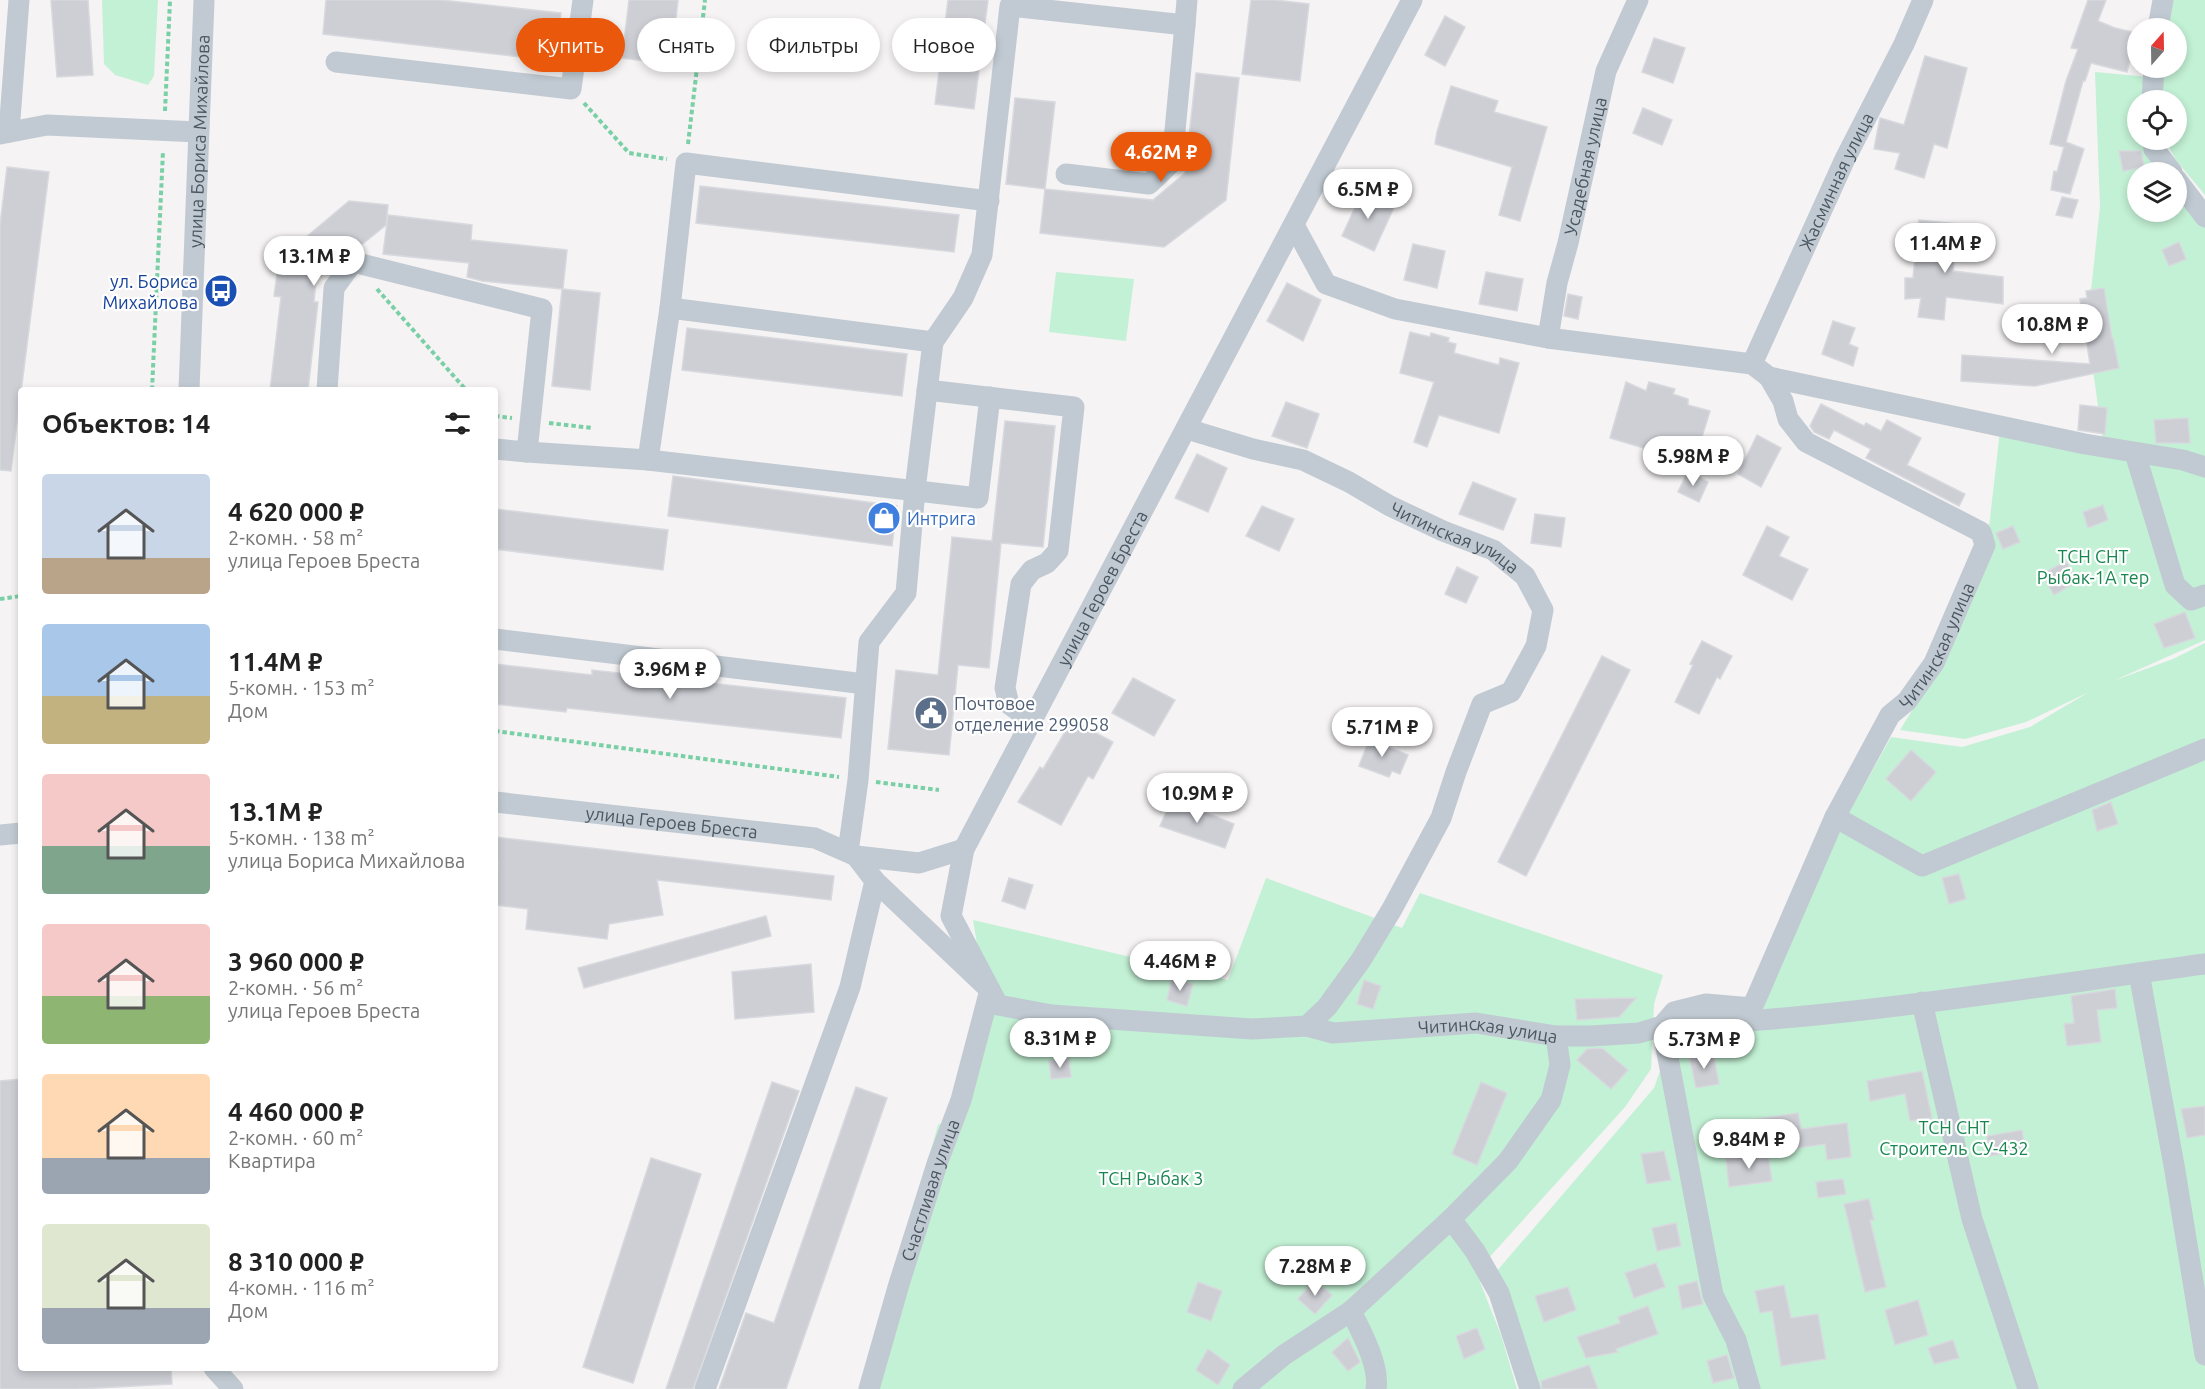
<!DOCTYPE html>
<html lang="ru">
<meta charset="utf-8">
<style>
:root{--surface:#fff;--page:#f2f2f2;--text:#222;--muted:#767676;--accent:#ea580c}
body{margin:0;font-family:Ubuntu,sans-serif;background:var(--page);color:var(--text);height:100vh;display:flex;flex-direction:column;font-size:22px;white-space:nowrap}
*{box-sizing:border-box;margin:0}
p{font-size:20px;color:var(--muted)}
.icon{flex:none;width:33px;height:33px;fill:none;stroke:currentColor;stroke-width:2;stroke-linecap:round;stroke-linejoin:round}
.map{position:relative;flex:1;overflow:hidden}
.sheet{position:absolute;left:18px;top:387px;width:480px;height:984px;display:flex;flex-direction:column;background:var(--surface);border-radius:6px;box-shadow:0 3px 9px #0003}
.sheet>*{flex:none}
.hud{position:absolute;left:516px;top:18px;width:570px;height:54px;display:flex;gap:12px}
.needle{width:39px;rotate:20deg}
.buttons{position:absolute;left:2127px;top:18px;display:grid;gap:12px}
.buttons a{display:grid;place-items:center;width:60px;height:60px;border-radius:50%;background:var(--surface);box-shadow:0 3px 9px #0003;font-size:30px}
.price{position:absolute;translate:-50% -51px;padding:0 14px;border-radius:21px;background:#fff;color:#222;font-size:20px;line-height:39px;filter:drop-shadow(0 2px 3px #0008)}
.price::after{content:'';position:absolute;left:50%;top:36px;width:18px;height:14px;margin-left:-9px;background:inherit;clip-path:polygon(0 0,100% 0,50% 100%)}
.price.on{background:var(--accent);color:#fff}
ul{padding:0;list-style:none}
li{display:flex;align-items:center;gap:18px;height:150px;padding:0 24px}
li span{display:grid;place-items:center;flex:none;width:168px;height:120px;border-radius:6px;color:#555}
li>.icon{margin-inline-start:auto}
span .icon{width:72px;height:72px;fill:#fffc;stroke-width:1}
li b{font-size:26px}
h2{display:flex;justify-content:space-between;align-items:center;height:72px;padding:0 24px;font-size:26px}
.chip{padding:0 21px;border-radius:27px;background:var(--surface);box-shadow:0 3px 9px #0003;font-size:21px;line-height:54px}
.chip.on{background:var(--accent);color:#fff}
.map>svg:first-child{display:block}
.green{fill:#c3f1d5;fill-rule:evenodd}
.building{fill:#cdcfd5;stroke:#d7d9de;stroke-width:1.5}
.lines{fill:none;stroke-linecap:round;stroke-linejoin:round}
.path{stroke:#7ad0a6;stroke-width:4;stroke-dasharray:4.5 3;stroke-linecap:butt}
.minor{stroke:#c1cad2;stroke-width:21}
.labels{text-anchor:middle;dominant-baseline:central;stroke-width:4.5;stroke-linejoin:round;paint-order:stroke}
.street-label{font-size:18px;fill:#4a5661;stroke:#fff}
.transit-label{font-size:18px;fill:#164399;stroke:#fff;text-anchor:end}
.shop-label{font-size:18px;fill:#366cbe;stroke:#fff;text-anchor:start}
.park-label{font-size:18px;fill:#17864f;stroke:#fff}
.service-label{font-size:18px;fill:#4e5e75;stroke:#fff;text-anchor:start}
</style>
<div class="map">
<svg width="2205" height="1389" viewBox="0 0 2205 1389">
<rect width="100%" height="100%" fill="#f5f3f3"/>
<!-- green -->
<g class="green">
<polygon points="102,0 158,0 154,76 148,85 115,75 104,64"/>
<polygon points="2172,0 2205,0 2205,195 2176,160 2165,140 2176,140 2176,100 2161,100 2163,68 2176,68 2176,28 2166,28"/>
<path d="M2095 72 2149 77 2152 100H2138V140H2159L2205 208V640L2113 681 2173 659 2205 643V1389H1537L1496 1272 1654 1088 1679 1018 1747 996 1891 737 1962 747 2030 727 2089 692 2026 722 1965 739 1900 730 1916 704 1989 527 2001 422 2103 441 2087 328 2100 207ZM2138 172H2176V212H2138Z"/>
<polygon points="1056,272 1134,279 1126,341 1049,332"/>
<polygon points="1266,878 1402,928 1420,893 1663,975 1654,1004 1651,1069 1625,1107 1476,1272 1501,1335 1517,1389 863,1389 938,1125 948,1120 989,1014 973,920 1228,980"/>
</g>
<!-- building -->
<g class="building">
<polygon points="51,0 88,0 93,75 57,77"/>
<polygon points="326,0 441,0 561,13 556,61 323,34"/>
<polygon points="629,0 678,0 671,64 622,58"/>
<polygon points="948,0 988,0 974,109 935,104"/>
<polygon points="1251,0 1275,0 1309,4 1300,81 1242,74"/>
<polygon points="2088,0 2106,0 2098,21 2115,28 2137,33 2127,72 2091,63 2085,81 2083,81 2066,142 2084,149 2070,194 2051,190 2054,171 2057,172 2064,147 2050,144 2066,81 2078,49 2071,48"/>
<polygon points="1445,16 1465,27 1445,66 1425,55"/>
<polygon points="1654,38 1685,48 1673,83 1642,72"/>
<polygon points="1925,56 1967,68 1947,148 1934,144 1924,178 1895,169 1900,153 1874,149 1880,118 1904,125"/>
<polygon points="1196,73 1239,78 1226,200 1164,247 1040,233 1045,189 1153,200 1185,173"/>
<polygon points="1451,86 1498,101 1494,112 1547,127 1520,221 1499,215 1512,167 1435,144 1437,132"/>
<polygon points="1015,98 1055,102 1045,189 1006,184"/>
<polygon points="1643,108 1672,120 1662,145 1633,133"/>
<polygon points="2119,151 2141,151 2144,167 2123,171"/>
<polygon points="7,167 49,172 11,471 0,470 0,225"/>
<polygon points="700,186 959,215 954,252 696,223"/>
<polygon points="1363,190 1395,205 1374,251 1342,236"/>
<polygon points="2062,197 2078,200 2072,218 2056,215"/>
<polygon points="349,201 388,205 386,225 355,250 348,250 343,254 336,263 316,279 314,302 318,302 308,390 270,390 281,297 274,296 279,260"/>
<polygon points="388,215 472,225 471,240 567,250 563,289 600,293 590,390 552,386 562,289 482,281 467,277 469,263 383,254"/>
<polygon points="1919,220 1957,224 1953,271 2003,277 2003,304 1946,297 1944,320 1918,317 1921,298 1905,299 1905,278 1913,278"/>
<polygon points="2179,242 2186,259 2169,266 2162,250"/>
<polygon points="1413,244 1445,251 1437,288 1404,280"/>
<polygon points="1486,272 1523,279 1517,311 1479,304"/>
<polygon points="1287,283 1321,300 1303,341 1267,321"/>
<polygon points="2104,288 2112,338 2113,338 2119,368 2035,386 1961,381 1962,355 2090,364 2080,299 2087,298 2086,291"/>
<polygon points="1568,294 1582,297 1578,319 1564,316"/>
<polygon points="1833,321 1855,328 1849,344 1858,348 1853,366 1822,354"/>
<polygon points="687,328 907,354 902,396 682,370"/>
<polygon points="1410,332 1430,337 1431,333 1449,338 1448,342 1456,344 1454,353 1499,365 1500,358 1519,363 1499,433 1439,415 1427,447 1414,442 1434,382 1400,373"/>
<polygon points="1626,382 1646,391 1649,382 1675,389 1673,394 1688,399 1688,405 1710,411 1694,463 1610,438"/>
<polygon points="1286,402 1319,414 1307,448 1272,436"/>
<polygon points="1821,404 1864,426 1866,423 1881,431 1887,420 1921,438 1907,465 1965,494 1959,506 1866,458 1871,449 1834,430 1829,439 1814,432 1810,426"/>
<polygon points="2080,405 2107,408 2105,434 2078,430"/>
<polygon points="2188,418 2190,443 2156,443 2154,420"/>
<polygon points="1005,421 1055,426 1043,547 1001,543 989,668 958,665 949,755 888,749 896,670 938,675 952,537 992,541"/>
<polygon points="1757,435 1781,448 1761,487 1738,474"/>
<polygon points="1197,454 1227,468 1208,512 1175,498"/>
<polygon points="1688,471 1708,482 1699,502 1678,492"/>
<polygon points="673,476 897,506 892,546 668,516"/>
<polygon points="1473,482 1516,499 1503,530 1459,514"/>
<polygon points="2103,505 2108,520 2088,528 2083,512"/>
<polygon points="1262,506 1294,519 1279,551 1246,536"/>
<polygon points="495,509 668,530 663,570 495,549"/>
<polygon points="1535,514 1565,518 1561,547 1531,543"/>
<polygon points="1767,526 1789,537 1779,556 1808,569 1792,600 1743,575"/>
<polygon points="2013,526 2020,542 2003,549 1996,533"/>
<polygon points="2066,561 2078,581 2054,595 2042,574"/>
<polygon points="1457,567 1478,577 1466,603 1445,594"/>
<polygon points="2185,612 2195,638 2164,648 2154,624"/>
<polygon points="1702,641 1732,656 1720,679 1717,677 1699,714 1675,702 1693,665 1690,664"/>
<polygon points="1602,656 1630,670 1526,876 1498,862"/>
<polygon points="495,664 592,675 592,670 846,698 841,738 567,708 566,712 495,704"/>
<polygon points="1133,678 1175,700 1154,736 1112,713"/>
<polygon points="1072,720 1113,742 1093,779 1088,776 1061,825 1018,802 1040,767 1043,769"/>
<polygon points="1371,735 1391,742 1388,747 1408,755 1400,774 1392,771 1389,777 1359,766"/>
<polygon points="1911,750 1936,772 1911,801 1886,779"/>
<polygon points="1172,799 1234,824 1225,848 1160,826"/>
<polygon points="2111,802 2118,824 2097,831 2092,810"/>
<polygon points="495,837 834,876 831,900 657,880 663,915 609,924 607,939 526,929 528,909 495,905 498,861 495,861"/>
<polygon points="1959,874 1966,899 1949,904 1942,878"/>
<polygon points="1009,878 1033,885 1025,909 1002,901"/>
<polygon points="766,916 771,936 584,988 578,968"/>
<polygon points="811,964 814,1012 735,1019 732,972"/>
<polygon points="1172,978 1193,984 1187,1006 1167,1000"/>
<polygon points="1364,980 1381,986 1373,1009 1357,1004"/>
<polygon points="2115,989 2117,1008 2097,1010 2101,1042 2067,1046 2064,1024 2074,1023 2071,996"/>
<polygon points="1636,998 1619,1017 1577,1020 1575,999"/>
<polygon points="1602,1048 1628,1070 1611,1089 1577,1060 1587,1049"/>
<polygon points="1713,1051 1719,1084 1696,1088 1689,1056"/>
<polygon points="1069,1059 1071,1077 1051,1079 1049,1061"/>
<polygon points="1922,1071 1932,1118 1910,1121 1905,1094 1870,1101 1867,1081"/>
<polygon points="21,1079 21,1368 171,1368 172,1384 78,1389 0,1389 0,1081"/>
<polygon points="772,1082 799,1091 693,1389 666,1389"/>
<polygon points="1481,1082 1507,1093 1477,1165 1452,1154"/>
<polygon points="856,1087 887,1098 786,1389 719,1389 746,1313 774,1323"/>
<polygon points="2205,1106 2205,1135 2187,1138 2181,1109"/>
<polygon points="1798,1113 1801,1129 1847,1123 1851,1157 1827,1160 1825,1144 1756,1154 1751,1120"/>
<polygon points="2022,1130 2025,1149 1990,1156 1987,1136"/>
<polygon points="1664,1151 1671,1180 1647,1184 1641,1154"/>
<polygon points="1768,1154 1772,1181 1729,1187 1726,1159"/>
<polygon points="651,1158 701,1174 633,1383 583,1367"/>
<polygon points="1843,1179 1846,1194 1818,1198 1816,1182"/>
<polygon points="1869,1199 1874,1220 1870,1220 1886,1287 1865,1292 1844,1204"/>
<polygon points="1676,1223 1681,1246 1657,1251 1652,1228"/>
<polygon points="1656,1263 1665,1287 1634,1298 1625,1273"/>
<polygon points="1314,1280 1332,1295 1315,1314 1298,1299"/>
<polygon points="1697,1281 1703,1304 1682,1309 1678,1286"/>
<polygon points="1198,1282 1222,1291 1211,1321 1187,1312"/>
<polygon points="1784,1285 1791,1318 1818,1314 1826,1359 1781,1366 1772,1311 1760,1313 1755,1291"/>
<polygon points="1568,1287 1576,1310 1544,1322 1535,1296"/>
<polygon points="1918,1300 1928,1335 1895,1345 1885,1310"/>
<polygon points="1648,1306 1658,1334 1616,1349 1618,1352 1586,1358 1577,1337 1620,1323 1618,1317"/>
<polygon points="1477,1328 1485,1349 1464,1359 1456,1336"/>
<polygon points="1348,1338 1360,1362 1348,1371 1332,1352"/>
<polygon points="1953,1340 1959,1358 1934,1364 1928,1348"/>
<polygon points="1208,1349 1230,1365 1218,1385 1196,1370"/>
<polygon points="1727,1355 1734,1378 1713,1383 1707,1361"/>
<polygon points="1589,1365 1598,1389 1542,1389 1541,1381"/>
</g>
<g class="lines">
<!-- path -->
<g class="path">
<polyline points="584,103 629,153 667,159"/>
<polyline points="165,111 170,0"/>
<polyline points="688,144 705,0"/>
<polyline points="377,289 466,390"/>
<polyline points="152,390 163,151"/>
<polyline points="495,416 512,418"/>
<polyline points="549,423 592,428"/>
<polyline points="0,599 21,596"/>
<polyline points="495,731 839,777"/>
<polyline points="876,782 939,790"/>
</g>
<!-- minor -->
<g class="minor">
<polyline points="2158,28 2163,0"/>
<polyline points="336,62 571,89 583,0"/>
<polyline points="2152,100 2154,68"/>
<polyline points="9,132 19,0"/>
<polyline points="0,134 47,125 198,132"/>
<polyline points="2153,140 2154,149 2172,172"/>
<polyline points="1066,174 1149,184 1172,162 1185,25"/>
<polyline points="2176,179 2205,217"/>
<polyline points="1294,225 1326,284 1395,309 1548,338 1752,364 1769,377 2085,444 2183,460 2205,467"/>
<polyline points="670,308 686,163 989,201"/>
<path id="s1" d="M1548 338 1557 283 1568 243 1606 71 1638 0"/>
<path id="s2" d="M1752 364 1845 159 1904 44 1923 0"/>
<path id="s3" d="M189 390 204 0"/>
<polyline points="327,390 334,288 353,262 542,309 527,452 495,449"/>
<polyline points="927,390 1074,407 1058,551 1047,563 1032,570 1021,584 1005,688 1009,704 1031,720"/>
<path id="s4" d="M1187 429 1253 449 1303 460 1349 482 1390 506 1443 531 1493 550 1525 576 1543 610 1536 646 1511 692 1482 704 1456 772 1441 818 1392 909 1361 960 1327 1007 1307 1026 1333 1033 1476 1023 1556 1036H1591L1639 1033 1662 1026 1674 1012 1706 1004 1752 1008 1835 817 1890 715 1907 701 1934 663 1985 545 1981 532 1806 442 1788 419 1783 401 1769 377"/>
<polyline points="527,452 648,460 670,308 933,342"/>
<polyline points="2135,453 2175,585 2191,600 2205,595"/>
<polyline points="648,460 978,498 990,397"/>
<polyline points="495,639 865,684"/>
<path id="s5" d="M495 802 815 838 856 856 919 863 964 849"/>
<polyline points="1835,817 1922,866 2205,749"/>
<polyline points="0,835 21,833"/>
<polyline points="848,852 858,780 869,642 906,593 915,490 933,342 963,298 982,255 1010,6 1185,25 1187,0"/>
<polyline points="875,881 990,990 998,1005 1052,1015 1252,1029 1307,1026"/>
<polyline points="2139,973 2175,1171 2205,1355"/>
<path id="s6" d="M990 990 951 916 964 849 1412 0"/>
<polyline points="1922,1002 1972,1219 2028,1389"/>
<polyline points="1451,1219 1475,1251 1499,1293 1530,1389"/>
<path d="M1351 1311C1361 1331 1380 1366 1376 1389"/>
<polyline points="214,1368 233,1389"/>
<polyline points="705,1389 850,987 875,881 856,856"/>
<path id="s7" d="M869 1389 899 1284 938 1161 961 1100 990 990"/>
<polyline points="1243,1389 1284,1355 1351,1311 1451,1219 1508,1161 1551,1100 1560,1065 1556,1036"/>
<path d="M1750 1389 1736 1340 1713 1295 1662 1026C1843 1019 2026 988 2205 964"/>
</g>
</g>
<!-- icons -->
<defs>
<g id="bus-disc" transform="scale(1.725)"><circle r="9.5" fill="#1a4fb4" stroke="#fff"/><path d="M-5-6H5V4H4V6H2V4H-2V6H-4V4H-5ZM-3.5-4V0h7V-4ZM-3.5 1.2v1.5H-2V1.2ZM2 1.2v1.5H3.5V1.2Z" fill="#fff"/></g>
<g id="shop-disc" transform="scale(1.725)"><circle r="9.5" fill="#3f7fe0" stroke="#fff"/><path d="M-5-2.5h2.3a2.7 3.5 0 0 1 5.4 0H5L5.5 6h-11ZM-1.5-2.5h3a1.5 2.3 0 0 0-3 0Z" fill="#fff"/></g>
<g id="civic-disc" transform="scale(1.725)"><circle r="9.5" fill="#5c6f8a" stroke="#fff"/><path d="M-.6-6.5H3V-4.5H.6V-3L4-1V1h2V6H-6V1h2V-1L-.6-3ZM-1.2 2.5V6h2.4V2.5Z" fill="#fff"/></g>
</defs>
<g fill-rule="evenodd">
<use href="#bus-disc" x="221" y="291"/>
<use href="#shop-disc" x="884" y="518"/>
<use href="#civic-disc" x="931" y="713"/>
</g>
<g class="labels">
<!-- street labels -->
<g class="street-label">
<text stroke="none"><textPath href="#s3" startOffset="249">улица Бориса Михайлова</textPath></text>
<text stroke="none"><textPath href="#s1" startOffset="176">Усадебная улица</textPath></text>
<text stroke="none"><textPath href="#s2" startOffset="201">Жасминная улица</textPath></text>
<text stroke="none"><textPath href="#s4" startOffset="291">Читинская улица</textPath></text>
<text stroke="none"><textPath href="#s6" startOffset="447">улица Героев Бреста</textPath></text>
<text stroke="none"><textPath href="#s4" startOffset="1766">Читинская улица</textPath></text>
<text stroke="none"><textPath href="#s5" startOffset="178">улица Героев Бреста</textPath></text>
<text stroke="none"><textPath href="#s4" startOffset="1083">Читинская улица</textPath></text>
<text stroke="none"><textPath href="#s7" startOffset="208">Счастливая улица</textPath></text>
</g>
<!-- transit labels -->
<g class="transit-label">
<text x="198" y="281">ул. Бориса<tspan x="198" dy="21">Михайлова</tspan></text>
</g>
<!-- shop labels -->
<g class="shop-label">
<text x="907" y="518">Интрига</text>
</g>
<!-- park labels -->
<g class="park-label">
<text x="2093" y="556">ТСН СНТ<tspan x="2093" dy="21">Рыбак-1А тер</tspan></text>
<text x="1954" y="1127">ТСН СНТ<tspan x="1954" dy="21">Строитель СУ-432</tspan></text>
<text x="1151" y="1178">ТСН Рыбак 3</text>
</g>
<!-- service labels -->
<g class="service-label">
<text x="954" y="703">Почтовое<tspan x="954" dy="21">отделение 299058</tspan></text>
</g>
</g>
</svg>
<div class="buttons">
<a><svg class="needle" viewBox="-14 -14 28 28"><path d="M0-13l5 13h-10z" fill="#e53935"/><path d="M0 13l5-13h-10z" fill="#767676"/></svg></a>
<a><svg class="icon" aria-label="locate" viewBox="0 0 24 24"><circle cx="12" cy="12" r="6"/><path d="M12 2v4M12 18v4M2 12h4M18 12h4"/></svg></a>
<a><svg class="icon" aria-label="layers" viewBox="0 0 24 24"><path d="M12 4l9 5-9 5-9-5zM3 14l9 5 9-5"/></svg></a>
</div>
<b class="price on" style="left:1161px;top:183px">4.62M ₽</b>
<b class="price" style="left:1368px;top:220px">6.5M ₽</b>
<b class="price" style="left:1945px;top:274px">11.4M ₽</b>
<b class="price" style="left:314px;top:287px">13.1M ₽</b>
<b class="price" style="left:2052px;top:355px">10.8M ₽</b>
<b class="price" style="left:1693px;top:487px">5.98M ₽</b>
<b class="price" style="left:670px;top:700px">3.96M ₽</b>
<b class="price" style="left:1382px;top:758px">5.71M ₽</b>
<b class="price" style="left:1197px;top:824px">10.9M ₽</b>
<b class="price" style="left:1180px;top:992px">4.46M ₽</b>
<b class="price" style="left:1060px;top:1069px">8.31M ₽</b>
<b class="price" style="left:1704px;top:1070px">5.73M ₽</b>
<b class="price" style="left:1749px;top:1170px">9.84M ₽</b>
<b class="price" style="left:1315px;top:1297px">7.28M ₽</b>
<div class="hud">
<a class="chip on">Купить</a>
<a class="chip">Снять</a>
<a class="chip">Фильтры</a>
<a class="chip">Новое</a>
</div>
<section class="sheet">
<h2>Объектов: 14<svg class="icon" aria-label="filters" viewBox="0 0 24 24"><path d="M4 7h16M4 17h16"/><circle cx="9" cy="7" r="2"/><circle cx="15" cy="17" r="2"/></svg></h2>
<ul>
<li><span style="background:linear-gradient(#c9d6e8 70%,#b9a48a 0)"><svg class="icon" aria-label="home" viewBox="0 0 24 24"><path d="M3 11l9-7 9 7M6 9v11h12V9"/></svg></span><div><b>4 620 000 ₽</b><p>2-комн. · 58 m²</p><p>улица Героев Бреста</p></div></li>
<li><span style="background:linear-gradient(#a9c7e8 60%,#c2b280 0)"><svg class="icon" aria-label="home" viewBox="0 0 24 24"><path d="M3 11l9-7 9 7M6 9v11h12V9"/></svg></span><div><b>11.4M ₽</b><p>5-комн. · 153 m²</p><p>Дом</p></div></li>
<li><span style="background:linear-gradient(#f6c9c9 60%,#7fa58c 0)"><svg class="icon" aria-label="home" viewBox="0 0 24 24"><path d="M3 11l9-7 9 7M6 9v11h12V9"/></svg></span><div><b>13.1M ₽</b><p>5-комн. · 138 m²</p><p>улица Бориса Михайлова</p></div></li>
<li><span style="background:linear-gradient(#f6c9c9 60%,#8fb573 0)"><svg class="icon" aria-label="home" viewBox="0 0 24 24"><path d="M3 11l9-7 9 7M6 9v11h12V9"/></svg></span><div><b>3 960 000 ₽</b><p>2-комн. · 56 m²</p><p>улица Героев Бреста</p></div></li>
<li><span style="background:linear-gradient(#ffd9b3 70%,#9aa5b1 0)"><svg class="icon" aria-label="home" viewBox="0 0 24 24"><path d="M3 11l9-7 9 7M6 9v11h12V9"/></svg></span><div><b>4 460 000 ₽</b><p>2-комн. · 60 m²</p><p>Квартира</p></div></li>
<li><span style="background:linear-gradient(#dfe7d0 70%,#9aa5b1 0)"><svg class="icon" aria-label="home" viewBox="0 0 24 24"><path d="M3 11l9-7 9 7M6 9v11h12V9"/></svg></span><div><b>8 310 000 ₽</b><p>4-комн. · 116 m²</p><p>Дом</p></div></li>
</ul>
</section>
</div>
